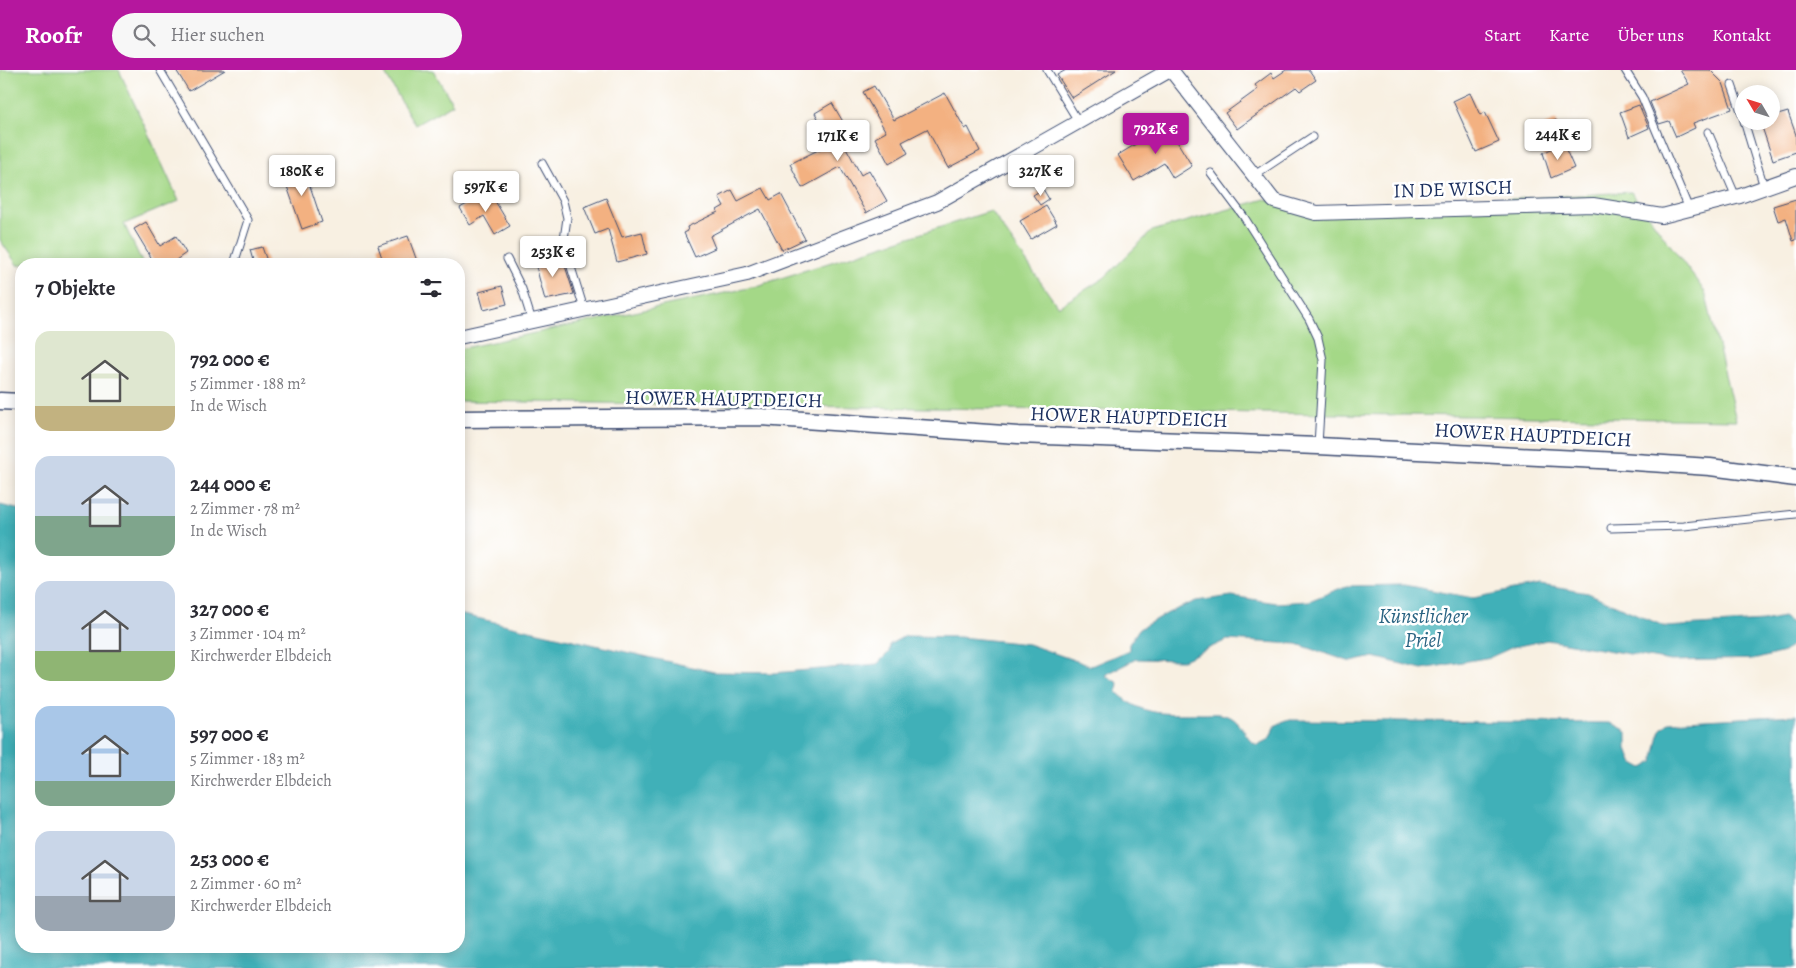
<!DOCTYPE html>
<html lang="de">
<meta charset="utf-8">
<style>
:root{--surface:#fff;--page:#f7f7f7;--text:#2b2b33;--muted:#7c7c81;--accent:#b5179e}
body{margin:0;font-family:Alegreya,serif;background:var(--page);color:var(--text);height:100vh;display:flex;flex-direction:column;font-size:19px;white-space:nowrap}
*{box-sizing:border-box;margin:0}
p{font-size:16px;color:var(--muted)}
.icon{flex:none;width:28px;height:28px;fill:none;stroke:currentColor;stroke-width:2;stroke-linecap:round;stroke-linejoin:round}
.map{position:relative;flex:1;overflow:hidden}
.details{position:absolute;left:15px;top:188px;width:450px;height:695px;display:flex;flex-direction:column;background:var(--surface);border-radius:20px;box-shadow:0 2px 12px #0003}
.details>*{flex:none}
.needle{width:32px;rotate:308deg}
.tools{position:absolute;left:1735px;top:15px;display:grid;gap:10px}
.tools a{display:grid;place-items:center;width:45px;height:45px;border-radius:50%;background:var(--surface);box-shadow:0 2px 12px #0003;font-size:25px}
.price{position:absolute;translate:-50% -42px;padding:0 11px;border-radius:5px;background:#fff;color:#222;font-size:16px;line-height:32px;filter:drop-shadow(0 1px 2px #0008)}
.price::after{content:'';position:absolute;left:50%;top:30px;width:15px;height:11px;margin-left:-8px;background:inherit;clip-path:polygon(0 0,100% 0,50% 100%)}
.price.current{background:var(--accent);color:#fff}
ul{padding:0;list-style:none}
li{display:flex;align-items:center;gap:15px;height:125px;padding:0 20px}
li span{display:grid;place-items:center;flex:none;width:140px;height:100px;border-radius:15px;color:#555}
li>.icon{margin-inline-start:auto}
span .icon{width:60px;height:60px;fill:#fffc;stroke-width:1}
li b{font-size:21px}
h2{display:flex;justify-content:space-between;align-items:center;height:60px;padding:0 20px;font-size:21px}
header{display:flex;align-items:center;gap:30px;box-sizing:border-box;height:70px;padding:0 25px;background:var(--accent);color:#fff}
header strong{font-size:24px}
nav{display:flex;gap:28px;margin-inline-start:auto;font-size:18px}
.search{width:350px;height:45px;background:var(--page);display:flex;align-items:center;gap:12px;box-sizing:border-box;padding:0 18px;border-radius:28px;color:var(--muted);font-size:19px}
.map>svg:first-child{display:block}
.green{fill:#a4d887;stroke:#608472}
.water{fill:#3fb0b8;stroke:#2d708b}
.building{fill:#f3b181}
.lines{fill:none;stroke-linecap:round;stroke-linejoin:round}
.service-casing{stroke:#3c4c72;stroke-width:9}
.minor-casing{stroke:#3c4c72;stroke-width:16}
.tertiary-casing{stroke:#3c4c72;stroke-width:19}
.service{stroke:#fff;stroke-width:7}
.minor{stroke:#fff;stroke-width:14}
.tertiary{stroke:#fff;stroke-width:16}
.labels{text-anchor:middle;dominant-baseline:central;stroke-width:5;stroke-linejoin:round;paint-order:stroke}
.street-label{font-size:20px;fill:#1b2f5e;stroke:#fff}
.water-label{font-size:21px;font-style:italic;fill:#296382;stroke:#fff}
</style>
<header>
<strong>Roofr</strong>
<div class="search"><svg class="icon" aria-label="search" viewBox="0 0 24 24"><circle cx="10" cy="10" r="6"/><path d="M15 15l6 6"/></svg>Hier suchen</div>
<nav><a>Start</a><a>Karte</a><a>Über uns</a><a>Kontakt</a></nav>
</header>
<div class="map">
<svg width="1796" height="898" viewBox="0 0 1796 898">
<rect width="100%" height="100%" fill="#fff"/>
<filter id="ink" filterUnits="userSpaceOnUse"><feTurbulence type="fractalNoise" baseFrequency=".02" numOctaves="2"/><feDisplacementMap in="SourceGraphic" scale="10" xChannelSelector="R" yChannelSelector="G"/><feConvolveMatrix kernelMatrix="1 2 1 2 8 2 1 2 1" color-interpolation-filters="sRGB"/></filter>
<filter id="wash" filterUnits="userSpaceOnUse"><feTurbulence type="fractalNoise" baseFrequency=".0096" numOctaves="4" result="noise"/><feDisplacementMap in="SourceGraphic" scale="20" xChannelSelector="R" yChannelSelector="G"/><feGaussianBlur stdDeviation="1.12" result="paint"/><feColorMatrix in="noise" values="0 0 0 0 0 0 0 0 0 0 0 0 0 0 0 0 0 1.4 0 .05"/><feComposite in="paint" operator="in"/></filter>
<g filter="url(#wash)">
<rect width="100%" height="100%" fill="#f8f0e2"/>
<!-- green -->
<g class="green">
<polygon points="0,0 119,0 179,131 124,154 143,194 50,194 44,186 18,196 0,170"/>
<polygon points="383,0 433,0 453,34 415,55"/>
<polygon points="1631,122 1705,222 1736,350 459,331 459,279 753,217 991,141 1058,237 1104,208 1152,161 1265,129 1317,140"/>
</g>
<!-- water -->
<path class="water" d="M0 435 21 440V876H459V544L714 602 774 603 877 594 889 582 890 574 905 566 960 567 1028 574 1091 596 1129 580V574L1139 559 1168 543 1196 531 1232 526 1276 533 1309 531 1346 516 1404 515 1473 528 1540 515 1588 523 1666 557 1763 551 1783 547 1796 556V573L1784 582 1757 589 1671 591 1547 570 1513 577 1491 587 1422 599 1374 587 1351 592 1297 574 1227 570 1183 590 1136 589 1105 605 1118 613 1117 622C1142 648 1169 643 1202 644 1209 644 1218 643 1225 645 1242 649 1243 667 1257 675L1269 669 1276 655 1290 650 1610 653 1627 662V678L1632 692 1643 698 1653 692 1660 660 1668 652 1796 645V898H0Z"/>
<g id="blocks">
<!-- building -->
<g class="building">
<polygon points="176,0 225,0 189,21"/>
<polygon points="1066,0 1116,0 1072,28 1057,5"/>
<polygon points="1286,0 1309,0 1316,10 1300,21 1296,17 1237,59 1225,43 1258,19 1255,15 1271,3 1274,8"/>
<polygon points="1680,0 1710,0 1723,13 1732,39 1693,53 1695,58 1676,67 1669,51 1659,54 1650,32 1689,14"/>
<polygon points="874,16 894,50 945,23 965,59 968,57 980,81 948,98 927,59 902,72 908,83 889,94 875,68 886,62 863,22"/>
<polygon points="1470,23 1480,45 1485,42 1499,72 1476,82 1453,31"/>
<polygon points="832,33 852,67 843,72 861,105 869,100 887,131 866,143 840,97 802,118 790,94 832,73 815,43"/>
<polygon points="1639,35 1649,58 1629,67 1620,42"/>
<polygon points="1788,42 1796,65 1796,82 1773,90 1760,51 1771,51 1771,47"/>
<polygon points="1556,50 1563,67 1551,72 1544,55"/>
<polygon points="1167,55 1192,96 1173,108 1164,93 1134,111 1118,85"/>
<polygon points="1563,73 1574,98 1551,108 1543,83"/>
<polygon points="303,95 322,152 302,159 282,102"/>
<polygon points="763,118 770,130 781,124 805,169 782,180 760,139 710,166 715,178 695,187 684,163 688,161 687,157 718,142 717,140 724,136 719,127 732,120 738,131"/>
<polygon points="1043,119 1049,129 1040,135 1033,125"/>
<polygon points="489,121 510,156 495,165 484,146 470,155 460,138"/>
<polygon points="606,128 622,167 642,162 647,184 617,192 608,159 595,164 584,137"/>
<polygon points="1796,129 1796,170 1793,171 1786,148 1778,151 1773,136"/>
<polygon points="1046,136 1057,154 1031,169 1020,151"/>
<polygon points="146,152 160,176 176,166 186,183 176,190 179,194 155,194 134,159"/>
<polygon points="408,166 418,194 384,194 378,176"/>
<polygon points="262,177 268,194 254,194 250,180"/>
<polygon points="553,184 556,195 564,193 574,224 545,230 534,189"/>
<polygon points="502,216 507,234 484,240 479,222"/>
</g>
</g>
</g>
<g filter="url(#ink)">
<use href="#blocks" fill-opacity="0" stroke="#3c4c72" stroke-width="1"/>
<g class="lines">
<!-- service casing -->
<g class="service-casing">
<g id="service">
<polyline points="160,0 248,150 234,194"/>
<polyline points="1047,0 1078,51"/>
<polyline points="1625,0 1642,27 1689,139"/>
<polyline points="1732,15 1744,50"/>
<polyline points="1744,51 1764,117"/>
<polyline points="1708,62 1736,127"/>
<polyline points="542,93 563,131 567,148 564,169 567,184 584,239"/>
<polyline points="1211,103 1244,147 1309,249 1318,268 1323,290 1318,375"/>
<polyline points="1253,106 1312,67"/>
<polyline points="507,189 522,219 532,251"/>
<polyline points="1611,458 1684,456 1796,444"/>
</g>
</g>
<!-- minor casing -->
<g class="minor-casing">
<g id="minor">
<polyline points="1171,0 1274,131 1316,143 1593,135 1662,146 1740,126 1796,106"/>
<polyline points="459,267 747,204 937,132 1170,0"/>
</g>
</g>
<!-- tertiary casing -->
<g class="tertiary-casing">
<g id="tertiary">
<polyline points="0,331 21,332"/>
<polyline points="459,349 761,347 1018,365 1318,376 1619,391 1710,397 1796,408"/>
</g>
</g>
<!-- service -->
<use href="#service" class="service"/>
<!-- minor -->
<use href="#minor" class="minor"/>
<!-- tertiary -->
<use href="#tertiary" class="tertiary"/>
</g>
</g>
<g class="labels">
<!-- street labels -->
<g class="street-label">
<text transform="translate(1453 119) rotate(-2)">IN DE WISCH</text>
<text transform="translate(724 329) rotate(1)">HOWER HAUPTDEICH</text>
<text transform="translate(1129 347) rotate(2)">HOWER HAUPTDEICH</text>
<text transform="translate(1533 365) rotate(3)">HOWER HAUPTDEICH</text>
</g>
<!-- water labels -->
<g class="water-label">
<text x="1423" y="546">Künstlicher<tspan x="1423" dy="24">Priel</tspan></text>
</g>
</g>
</svg>
<div class="tools">
<a><svg class="needle" viewBox="-14 -14 28 28"><path d="M0-13l5 13h-10z" fill="#e53935"/><path d="M0 13l5-13h-10z" fill="#7c7c81"/></svg></a>
</div>
<b class="price current" style="left:1156px;top:85px">792K €</b>
<b class="price" style="left:1558px;top:91px">244K €</b>
<b class="price" style="left:838px;top:92px">171K €</b>
<b class="price" style="left:302px;top:127px">180K €</b>
<b class="price" style="left:1041px;top:127px">327K €</b>
<b class="price" style="left:486px;top:143px">597K €</b>
<b class="price" style="left:553px;top:208px">253K €</b>
<section class="details">
<h2>7 Objekte<svg class="icon" aria-label="filters" viewBox="0 0 24 24"><path d="M4 7h16M4 17h16"/><circle cx="9" cy="7" r="2"/><circle cx="15" cy="17" r="2"/></svg></h2>
<ul>
<li><span style="background:linear-gradient(#dfe7d0 75%,#c2b280 0)"><svg class="icon" aria-label="home" viewBox="0 0 24 24"><path d="M3 11l9-7 9 7M6 9v11h12V9"/></svg></span><div><b>792 000 €</b><p>5 Zimmer · 188 m²</p><p>In de Wisch</p></div></li>
<li><span style="background:linear-gradient(#c9d6e8 60%,#7fa58c 0)"><svg class="icon" aria-label="home" viewBox="0 0 24 24"><path d="M3 11l9-7 9 7M6 9v11h12V9"/></svg></span><div><b>244 000 €</b><p>2 Zimmer · 78 m²</p><p>In de Wisch</p></div></li>
<li><span style="background:linear-gradient(#c9d6e8 70%,#8fb573 0)"><svg class="icon" aria-label="home" viewBox="0 0 24 24"><path d="M3 11l9-7 9 7M6 9v11h12V9"/></svg></span><div><b>327 000 €</b><p>3 Zimmer · 104 m²</p><p>Kirchwerder Elbdeich</p></div></li>
<li><span style="background:linear-gradient(#a9c7e8 75%,#7fa58c 0)"><svg class="icon" aria-label="home" viewBox="0 0 24 24"><path d="M3 11l9-7 9 7M6 9v11h12V9"/></svg></span><div><b>597 000 €</b><p>5 Zimmer · 183 m²</p><p>Kirchwerder Elbdeich</p></div></li>
<li><span style="background:linear-gradient(#c9d6e8 65%,#9aa5b1 0)"><svg class="icon" aria-label="home" viewBox="0 0 24 24"><path d="M3 11l9-7 9 7M6 9v11h12V9"/></svg></span><div><b>253 000 €</b><p>2 Zimmer · 60 m²</p><p>Kirchwerder Elbdeich</p></div></li>
</ul>
</section>
</div>
